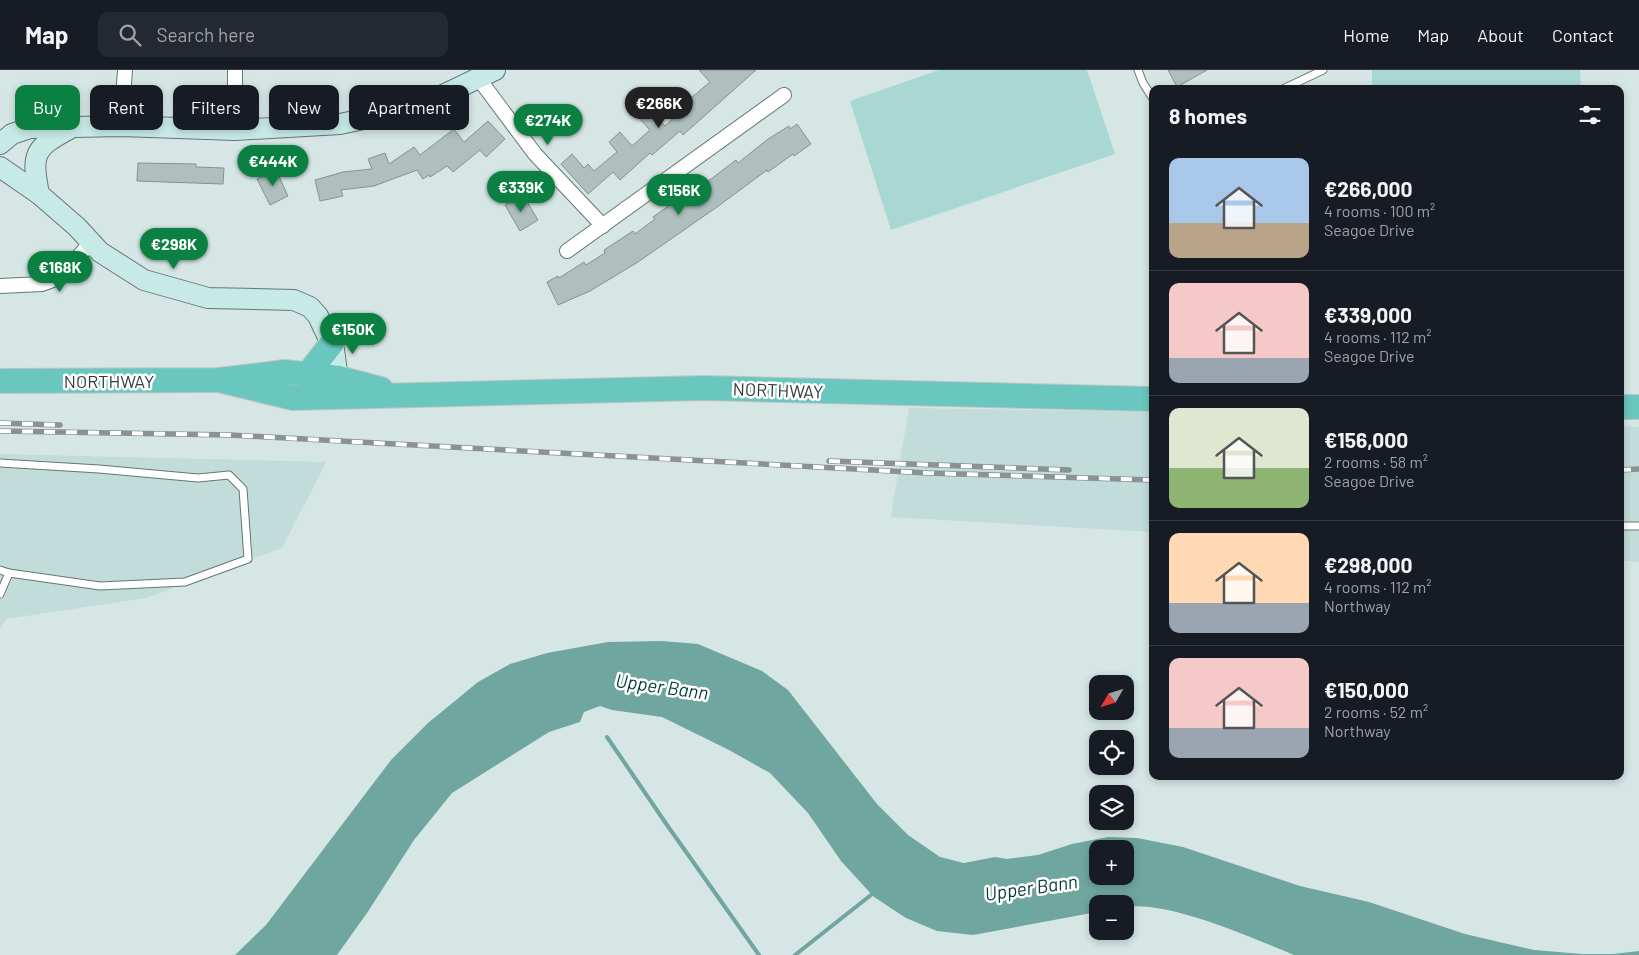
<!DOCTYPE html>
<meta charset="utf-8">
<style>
:root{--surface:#171b24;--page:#242831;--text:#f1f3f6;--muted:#9ea1a6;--line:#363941;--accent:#0b8043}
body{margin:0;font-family:Barlow,sans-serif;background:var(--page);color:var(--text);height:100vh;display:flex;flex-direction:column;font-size:19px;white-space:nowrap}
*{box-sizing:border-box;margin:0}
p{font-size:16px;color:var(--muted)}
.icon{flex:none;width:28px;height:28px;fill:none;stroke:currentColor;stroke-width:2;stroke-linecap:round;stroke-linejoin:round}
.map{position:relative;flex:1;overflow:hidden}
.side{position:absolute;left:1149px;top:15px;width:475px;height:695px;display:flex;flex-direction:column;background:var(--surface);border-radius:10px;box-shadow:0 2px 8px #0003}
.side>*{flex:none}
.guide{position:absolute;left:15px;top:15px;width:475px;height:45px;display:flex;gap:10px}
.needle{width:32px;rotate:231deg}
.controls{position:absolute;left:1089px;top:605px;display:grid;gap:10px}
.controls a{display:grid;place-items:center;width:45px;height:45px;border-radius:10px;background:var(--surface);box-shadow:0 2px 8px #0003;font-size:25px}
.price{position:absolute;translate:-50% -42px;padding:0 11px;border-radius:18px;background:var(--accent);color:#fff;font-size:16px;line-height:32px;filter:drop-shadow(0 1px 2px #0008)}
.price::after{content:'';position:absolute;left:50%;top:30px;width:15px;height:11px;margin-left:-8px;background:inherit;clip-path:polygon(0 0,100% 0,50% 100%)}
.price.active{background:#222;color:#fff}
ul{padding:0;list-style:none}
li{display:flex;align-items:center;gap:15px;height:125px;padding:0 20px}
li+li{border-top:1px solid var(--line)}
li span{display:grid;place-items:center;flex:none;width:140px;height:100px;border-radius:10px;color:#555}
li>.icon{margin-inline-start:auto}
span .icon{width:60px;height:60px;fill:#fffc;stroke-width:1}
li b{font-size:21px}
h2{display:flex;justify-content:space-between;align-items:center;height:60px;padding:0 20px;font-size:21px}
.tag{padding:0 18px;border-radius:10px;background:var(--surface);box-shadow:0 2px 8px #0003;font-size:18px;line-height:45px}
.tag.active{background:var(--accent);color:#fff}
header{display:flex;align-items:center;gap:30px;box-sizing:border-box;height:70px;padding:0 25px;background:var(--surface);border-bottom:1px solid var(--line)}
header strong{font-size:24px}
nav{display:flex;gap:28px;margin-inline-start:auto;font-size:18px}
.search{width:350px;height:45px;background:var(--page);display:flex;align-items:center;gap:12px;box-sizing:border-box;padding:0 18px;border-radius:10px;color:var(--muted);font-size:19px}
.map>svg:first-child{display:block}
.built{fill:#c2dcd9}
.green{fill:#a9d7d2}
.water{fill:#70a6a0;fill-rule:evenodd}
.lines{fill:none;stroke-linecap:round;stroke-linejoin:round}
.stream{stroke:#70a6a0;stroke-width:4}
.building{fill:#aebfbd;stroke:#839391}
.service-casing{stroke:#667674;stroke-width:9}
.minor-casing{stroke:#667674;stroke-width:16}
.secondary-casing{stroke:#667674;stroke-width:22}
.trunk-casing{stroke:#c2c4c4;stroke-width:26}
.service{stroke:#fff;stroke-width:7}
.minor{stroke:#fff;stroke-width:14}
.secondary{stroke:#c7eae7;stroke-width:20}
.trunk{stroke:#6ac7bf;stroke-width:24}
.rail-casing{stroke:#889392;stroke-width:5.5}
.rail{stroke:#fff;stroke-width:4;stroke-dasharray:11;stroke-linecap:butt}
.labels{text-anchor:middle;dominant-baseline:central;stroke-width:5;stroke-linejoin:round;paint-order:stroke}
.street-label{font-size:18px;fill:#353b3a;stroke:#fff}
.water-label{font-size:19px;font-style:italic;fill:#053b37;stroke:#fff}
</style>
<header>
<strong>Map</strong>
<div class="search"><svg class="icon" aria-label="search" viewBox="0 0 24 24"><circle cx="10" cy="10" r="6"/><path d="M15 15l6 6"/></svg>Search here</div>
<nav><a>Home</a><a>Map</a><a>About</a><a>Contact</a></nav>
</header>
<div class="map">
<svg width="1639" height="885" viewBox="0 0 1639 885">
<rect width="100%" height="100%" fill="#d5e6e4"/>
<!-- built -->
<g class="built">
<polygon points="909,338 1152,342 1152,462 891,447"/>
<polygon points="1620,356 1639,357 1639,492 1620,490"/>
<polygon points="0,384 326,392 282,478 146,528 6,549 0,559"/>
</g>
<!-- green -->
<g class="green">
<polygon points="939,0 1087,0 1115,84 891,160 850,31"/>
<polygon points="1372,0 1580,0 1581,19 1372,19"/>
</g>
<!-- water -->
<path class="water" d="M662 571 698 574 762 601 788 620 877 734 908 765 940 787 964 793 995 787 1007 789 1038 785 1072 774 1108 767 1137 768 1183 777 1300 816 1369 832 1465 864 1534 880 1582 884H1613L1639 881V885H1294C1253 868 1168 830 1125 837V834H1098L1097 842 973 865 937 861 906 848 874 827 841 791 808 743 770 703 729 680 662 647 612 640 600 636 584 642 580 652 549 662 452 723 414 770 367 843 337 885H235L266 855 391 690 428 653 478 612 510 594 547 583 608 572ZM1098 779H1125V806H1098Z"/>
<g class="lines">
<!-- stream -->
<g class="stream">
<polyline points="607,667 667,755 759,885"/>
<polyline points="795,885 876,821"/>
</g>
</g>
<!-- building -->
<g class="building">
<polygon points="699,0 756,0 683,65 680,61 652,85 650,83 620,110 613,102 588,124 561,94 572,84 584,98 588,94 594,101 617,82 609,72 620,62 632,76 650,60 636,45 646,35 665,56 683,39 673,29 683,20 691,28 710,12"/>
<polygon points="1168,0 1207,0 1177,17"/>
<polygon points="488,51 505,69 486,87 480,80 453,102 447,96 430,107 429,105 423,109 417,100 374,116 341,120 343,126 320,131 315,110 343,102 372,99 368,89 385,83 389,94 414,77 420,85 454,59 464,72"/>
<polygon points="797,54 811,74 794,86 793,84 768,102 767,100 717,137 638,192 590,221 558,235 547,212 558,206 559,208 584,192 586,195 605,183 604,180 633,161 635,164 655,149 653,147 684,125 686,128 736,90 738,93 768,69 789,56 790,59"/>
<polygon points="138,93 196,94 196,97 224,98 223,114 137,111"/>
<polygon points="276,100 288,126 270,135 257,109"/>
<polygon points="523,125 538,150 520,161 505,135"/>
</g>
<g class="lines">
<!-- service casing -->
<g class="service-casing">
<g id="service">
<polyline points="1138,0 1143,13 1152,27"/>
<polyline points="1283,19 1323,0"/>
<polyline points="0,393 99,399 198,408 229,405 243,419 248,489 185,512 100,516 9,503"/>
<polyline points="1620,456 1639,456"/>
<polyline points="0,500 9,503 0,524"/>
</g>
</g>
<!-- minor casing -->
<g class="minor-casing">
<g id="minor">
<polyline points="479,9 535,84 603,156"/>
<polyline points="121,56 125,0"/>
<polyline points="235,60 235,0"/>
<polyline points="567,181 784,25"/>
<polyline points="0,216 42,214 61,207 91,172"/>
</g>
</g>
<!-- secondary casing -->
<g class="secondary-casing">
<g id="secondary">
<polyline points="0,74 12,64 30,58 121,56 235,60 340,54 368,48 441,26 495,0"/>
<polyline points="0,97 39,124 77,157 100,182 144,210 208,228 294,230 310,237 318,246 334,280 340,323"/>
<path d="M39 124C31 83 34 78 71 58"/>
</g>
</g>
<!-- trunk casing -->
<g class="trunk-casing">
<g id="trunk">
<polyline points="308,304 332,273"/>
<polyline points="219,310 293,328 704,318 1152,329"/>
<polyline points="0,311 219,310 285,302 339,308 381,319"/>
<polyline points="1620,337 1639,337"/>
</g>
</g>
<!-- service -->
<use href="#service" class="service"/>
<!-- minor -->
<use href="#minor" class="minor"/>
<!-- secondary -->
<use href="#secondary" class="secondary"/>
<!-- trunk -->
<use href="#trunk" class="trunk"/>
<!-- rail casing -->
<g class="rail-casing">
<g id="rail">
<polyline points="0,353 60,355"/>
<polyline points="0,361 230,365 927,403 1152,410"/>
<polyline points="829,391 1069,400"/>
<polyline points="1620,400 1639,399"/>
</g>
</g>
<!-- rail -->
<use href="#rail" class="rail"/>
</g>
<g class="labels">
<!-- street labels -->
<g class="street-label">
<text x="109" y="311">NORTHWAY</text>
<text transform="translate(778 320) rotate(2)">NORTHWAY</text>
</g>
<!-- water labels -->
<g class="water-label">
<text transform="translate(662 616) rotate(8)">Upper Bann</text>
<text transform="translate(1031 817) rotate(-8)">Upper Bann</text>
</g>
</g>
</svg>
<div class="controls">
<a><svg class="needle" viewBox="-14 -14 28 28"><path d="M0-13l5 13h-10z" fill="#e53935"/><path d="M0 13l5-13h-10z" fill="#9ea1a6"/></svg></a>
<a><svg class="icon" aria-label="locate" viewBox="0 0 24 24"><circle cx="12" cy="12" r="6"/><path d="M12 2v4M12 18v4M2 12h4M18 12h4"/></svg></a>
<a><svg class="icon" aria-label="layers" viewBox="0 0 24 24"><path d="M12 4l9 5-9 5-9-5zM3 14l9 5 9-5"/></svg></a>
<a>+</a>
<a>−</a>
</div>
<b class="price active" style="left:659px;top:59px">€266K</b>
<b class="price" style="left:548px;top:76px">€274K</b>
<b class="price" style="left:273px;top:117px">€444K</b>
<b class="price" style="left:521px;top:143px">€339K</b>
<b class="price" style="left:679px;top:146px">€156K</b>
<b class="price" style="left:174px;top:200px">€298K</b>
<b class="price" style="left:60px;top:223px">€168K</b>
<b class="price" style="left:353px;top:285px">€150K</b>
<div class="guide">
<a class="tag active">Buy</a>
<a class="tag">Rent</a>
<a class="tag">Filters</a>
<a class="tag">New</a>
<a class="tag">Apartment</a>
</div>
<section class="side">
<h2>8 homes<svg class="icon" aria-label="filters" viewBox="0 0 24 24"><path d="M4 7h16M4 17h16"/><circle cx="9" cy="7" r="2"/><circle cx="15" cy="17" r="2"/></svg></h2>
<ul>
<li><span style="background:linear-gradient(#a9c7e8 65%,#b9a48a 0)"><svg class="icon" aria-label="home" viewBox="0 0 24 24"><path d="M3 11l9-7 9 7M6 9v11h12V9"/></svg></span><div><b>€266,000</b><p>4 rooms · 100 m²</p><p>Seagoe Drive</p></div></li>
<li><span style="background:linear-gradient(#f6c9c9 75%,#9aa5b1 0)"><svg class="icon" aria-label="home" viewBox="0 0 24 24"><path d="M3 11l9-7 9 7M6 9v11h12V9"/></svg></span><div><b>€339,000</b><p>4 rooms · 112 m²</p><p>Seagoe Drive</p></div></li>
<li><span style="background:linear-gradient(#dfe7d0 60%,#8fb573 0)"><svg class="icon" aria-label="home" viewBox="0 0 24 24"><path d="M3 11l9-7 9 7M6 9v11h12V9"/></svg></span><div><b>€156,000</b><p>2 rooms · 58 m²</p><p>Seagoe Drive</p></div></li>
<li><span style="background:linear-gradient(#ffd9b3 70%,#9aa5b1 0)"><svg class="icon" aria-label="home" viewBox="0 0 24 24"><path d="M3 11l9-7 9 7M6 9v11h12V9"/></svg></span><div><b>€298,000</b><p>4 rooms · 112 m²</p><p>Northway</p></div></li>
<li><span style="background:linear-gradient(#f6c9c9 70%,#9aa5b1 0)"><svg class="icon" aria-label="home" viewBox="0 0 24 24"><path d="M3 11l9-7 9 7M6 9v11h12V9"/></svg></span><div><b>€150,000</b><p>2 rooms · 52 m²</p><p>Northway</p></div></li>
</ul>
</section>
</div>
